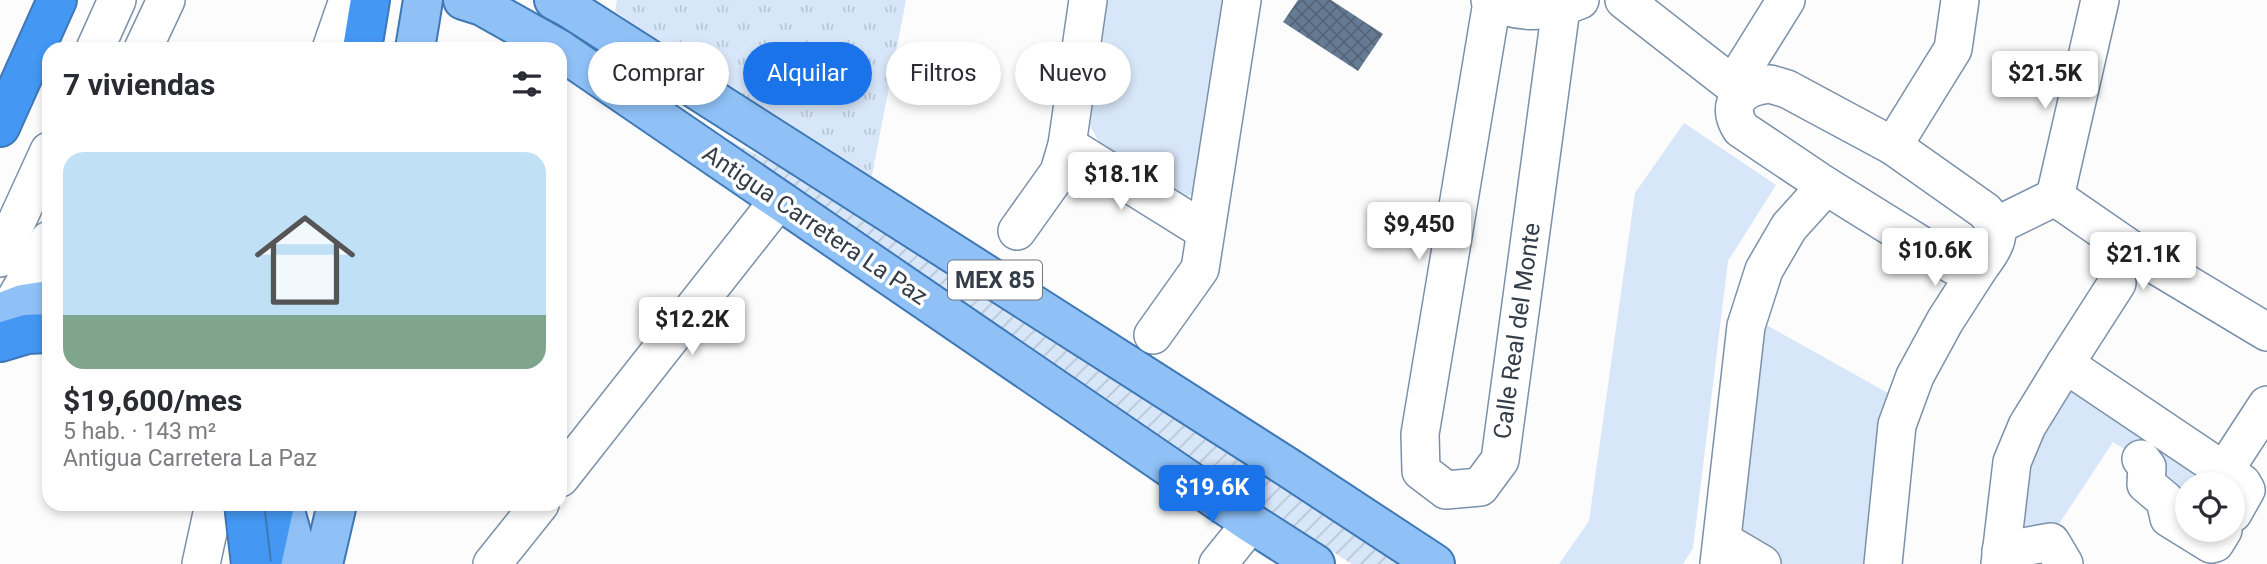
<!DOCTYPE html>
<html lang="es">
<meta charset="utf-8">
<style>
:root{--surface:#fff;--page:#f2f2f3;--text:#2b2b33;--muted:#7c7c81;--line:#e1e1e2;--accent:#1a73e8}
body{margin:0;font-family:Roboto,sans-serif;background:var(--page);color:var(--text);height:100vh;display:flex;flex-direction:column;font-size:26px;white-space:nowrap}
*{box-sizing:border-box;margin:0}
p{font-size:23px;color:var(--muted)}
.icon{flex:none;width:38px;height:38px;fill:none;stroke:currentColor;stroke-width:2;stroke-linecap:round;stroke-linejoin:round}
.map{position:relative;flex:1;overflow:hidden}
.sheet{position:absolute;left:42px;top:42px;width:525px;height:469px;display:flex;flex-direction:column;background:var(--surface);border-radius:21px;box-shadow:0 4px 10px #0003}
.sheet>*{flex:none}
.top-card{position:absolute;left:588px;top:42px;width:665px;height:63px;display:flex;gap:14px}
.buttons{position:absolute;left:2175px;top:472px;display:grid;gap:14px}
.buttons a{display:grid;place-items:center;width:70px;height:70px;border-radius:50%;background:var(--surface);box-shadow:0 4px 10px #0003;font-size:35px}
.price{position:absolute;translate:-50% -60px;padding:0 16px;border-radius:7px;background:#fff;color:#222;font-size:23px;line-height:46px;filter:drop-shadow(0 2px 4px #0008)}
.price::after{content:'';position:absolute;left:50%;top:42px;width:21px;height:16px;margin-left:-10px;background:inherit;clip-path:polygon(0 0,100% 0,50% 100%)}
.price.selected{background:var(--accent);color:#fff}
ul{padding:0;list-style:none}
li{display:grid;align-content:center;gap:14px;height:371px;padding:0 21px}
li+li{border-top:2px solid var(--line)}
li span{display:grid;place-items:center;height:217px;border-radius:21px;color:#555}
li>.icon{margin-inline-start:auto}
span .icon{width:126px;height:126px;fill:#fffc;stroke-width:1}
li b{font-size:30px}
h2{display:flex;justify-content:space-between;align-items:center;height:84px;padding:0 21px;font-size:30px}
.chip{padding:0 24px;border-radius:32px;background:var(--surface);box-shadow:0 4px 10px #0003;font-size:24px;line-height:63px}
.chip.selected{background:var(--accent);color:#fff}
.map>svg:first-child{display:block}
.grass{fill:url(#grass-tufts)}
.park{fill:#d7e6f8}
.garden{fill:url(#garden-furrows)}
.building{fill:url(#building-cross-hatch)}
.lines{fill:none;stroke-linecap:round;stroke-linejoin:round}
.minor-casing{stroke:#7b91aa;stroke-width:40}
.major-casing{stroke:#3e78b6;stroke-width:42}
.highway-casing{stroke:#3e78b6;stroke-width:42}
.minor{stroke:#fff;stroke-width:37}
.major{stroke:#8fc1f7;stroke-width:38}
.highway{stroke:#4497f2;stroke-width:38}
.highway-bridge-casing{stroke:#3e78b6;stroke-width:42;stroke-linecap:butt}
.highway-bridge{stroke:#4497f2;stroke-width:38}
.labels{text-anchor:middle;dominant-baseline:central;stroke-width:7;stroke-linejoin:round;paint-order:stroke}
.shield{fill:#fff;stroke:#71777f;stroke-width:2}
.shield-label{font-size:23px;font-weight:bold;fill:#343d48}
.street-label{font-size:24px;fill:#343d48;stroke:#fff}
</style>
<div class="map">
<svg width="2267" height="564" viewBox="0 0 2267 564">
<defs>
<pattern id="grass-tufts" width="24" height="20" patternUnits="userSpaceOnUse" patternTransform="scale(1.75)"><rect width="24" height="20" fill="#d7e6f8"/><path d="M3 7l-1-3M5 7V3M7 7l1-3M15 17l-1-3M17 17v-4M19 17l1-3" fill="none" stroke="#b9c6d6"/></pattern>
<pattern id="garden-furrows" width="10" height="10" patternUnits="userSpaceOnUse" patternTransform="scale(1.75)"><rect width="10" height="10" fill="#d7e6f8"/><path d="M-1 1l2-2M0 10L10 0M9 11l2-2" fill="none" stroke="#b9c6d6"/></pattern>
<pattern id="building-cross-hatch" width="8" height="8" patternUnits="userSpaceOnUse" patternTransform="scale(1.75)"><rect width="8" height="8" fill="#657a93"/><path d="M0 0l8 8M0 8l8-8" fill="none" stroke="#54657a"/></pattern>
</defs>
<rect width="100%" height="100%" fill="#fcfcfc"/>
<!-- grass -->
<polygon class="grass" points="617,0 906,0 869,190 615,11"/>
<!-- park -->
<g class="park">
<polygon points="1097,0 1226,0 1196,192 1180,200 1102,148 1081,109"/>
<polygon points="1684,123 1776,185 1728,261 1693,548 1683,564 1559,564 1589,521 1635,193"/>
<polygon points="1752,317 1897,398 1881,564 1765,564 1727,542"/>
<polygon points="2065,364 2242,483 2246,490 2233,513 2233,485 2188,485 2188,530 2223,530 2215,543 2207,543 2169,518 2165,500 2146,484 2147,467 2141,459 2113,442 2049,539 2064,564 2000,564 2012,462 2027,426"/>
</g>
<!-- garden -->
<polygon class="garden" points="668,109 793,173 1057,341 1400,564 1352,564 1041,367"/>
<!-- building -->
<polygon class="building" points="1298,0 1331,0 1383,34 1358,71 1283,22"/>
<g class="lines">
<!-- minor casing -->
<g class="minor-casing">
<g id="minor">
<path d="M1490 0C1520 15 1550 13 1580 0"/>
<polyline points="1624,0 1742,92"/>
<polyline points="1492,2 1420,434 1421,471 1446,490 1480,487 1500,460 1561,8"/>
<polyline points="95,49 117,0"/>
<polyline points="143,49 166,0"/>
<polyline points="331,49 348,0"/>
<path d="M1770 84 1787 89 1893 146 1985 211C1988 215 1994 221 1996 225 2001 240 1987 257 1979 268L1953 265 1826 186 1741 129C1724 103 1742 86 1770 84Z"/>
<polyline points="1733,85 1786,0"/>
<polyline points="1067,145 1205,231"/>
<polyline points="1893,146 1953,49 1960,0"/>
<polyline points="2055,197 2142,257 2267,332"/>
<polyline points="1996,226 2055,197 2100,0"/>
<polyline points="1017,231 1059,172 1067,145 1088,0"/>
<polyline points="0,258 49,151"/>
<polyline points="0,326 49,240"/>
<polyline points="1153,335 1200,269 1242,0"/>
<polyline points="2065,364 2117,283"/>
<polyline points="2141,459 2147,467 2146,484 2165,500 2169,518 2211,544 2215,543 2223,530"/>
<polyline points="2224,471 2267,405"/>
<polyline points="560,478 779,200"/>
<polyline points="1723,541 1762,564"/>
<polyline points="2001,551 2051,542 2064,564"/>
<polyline points="201,564 214,504"/>
<polyline points="492,564 540,504"/>
<polyline points="1218,564 1251,523"/>
<polyline points="1719,564 1746,326 1764,270 1789,227 1826,186"/>
<polyline points="1883,564 1897,425 1915,376 1945,321 1979,268"/>
<polyline points="2000,564 2012,462 2027,426 2065,364 2242,483 2246,490 2233,513"/>
</g>
</g>
<!-- major casing -->
<g class="major-casing">
<g id="major">
<polyline points="463,0 482,6 559,49"/>
<polyline points="554,0 569,8 1292,470 1435,564"/>
<polyline points="415,49 423,0"/>
<polyline points="560,50 1251,523 1315,564"/>
<polyline points="0,313 23,304 49,300"/>
<polyline points="283,504 300,564"/>
<polyline points="323,564 337,504"/>
</g>
</g>
<!-- highway casing -->
<g class="highway-casing">
<g id="highway">
<polyline points="362,49 370,0"/>
<polyline points="0,127 57,0"/>
<polyline points="0,342 27,334 49,333"/>
<polyline points="262,564 275,504"/>
</g>
</g>
<!-- minor -->
<use href="#minor" class="minor"/>
<!-- major -->
<use href="#major" class="major"/>
<!-- highway -->
<use href="#highway" class="highway"/>
<!-- highway-bridge casing -->
<g class="highway-bridge-casing">
<polyline id="highway-bridge" points="244,504 251,564"/>
</g>
<!-- highway-bridge -->
<use href="#highway-bridge" class="highway-bridge"/>
</g>
<g class="labels">
<!-- shield labels -->
<rect class="shield" x="948" y="260.5" width="94" height="39" rx="5"/>
<g class="shield-label">
<text x="995" y="280">MEX 85</text>
</g>
<!-- street labels -->
<g class="street-label">
<text transform="translate(815 225) rotate(34)">Antigua Carretera La Paz</text>
<text transform="translate(1517 331) rotate(-82)">Calle Real del Monte</text>
</g>
</g>
</svg>
<div class="buttons">
<a><svg class="icon" aria-label="locate" viewBox="0 0 24 24"><circle cx="12" cy="12" r="6"/><path d="M12 2v4M12 18v4M2 12h4M18 12h4"/></svg></a>
</div>
<b class="price" style="left:2045px;top:111px">$21.5K</b>
<b class="price" style="left:1121px;top:212px">$18.1K</b>
<b class="price" style="left:1419px;top:262px">$9,450</b>
<b class="price" style="left:1935px;top:288px">$10.6K</b>
<b class="price" style="left:2143px;top:292px">$21.1K</b>
<b class="price" style="left:692px;top:357px">$12.2K</b>
<b class="price selected" style="left:1212px;top:525px">$19.6K</b>
<div class="top-card">
<a class="chip">Comprar</a>
<a class="chip selected">Alquilar</a>
<a class="chip">Filtros</a>
<a class="chip">Nuevo</a>
</div>
<section class="sheet">
<h2>7 viviendas<svg class="icon" aria-label="filters" viewBox="0 0 24 24"><path d="M4 7h16M4 17h16"/><circle cx="9" cy="7" r="2"/><circle cx="15" cy="17" r="2"/></svg></h2>
<ul>
<li><span style="background:linear-gradient(#bfe0f5 75%,#7fa58c 0)"><svg class="icon" aria-label="home" viewBox="0 0 24 24"><path d="M3 11l9-7 9 7M6 9v11h12V9"/></svg></span><div><b>$19,600/mes</b><p>5 hab. · 143 m²</p><p>Antigua Carretera La Paz</p></div></li>
</ul>
</section>
</div>
